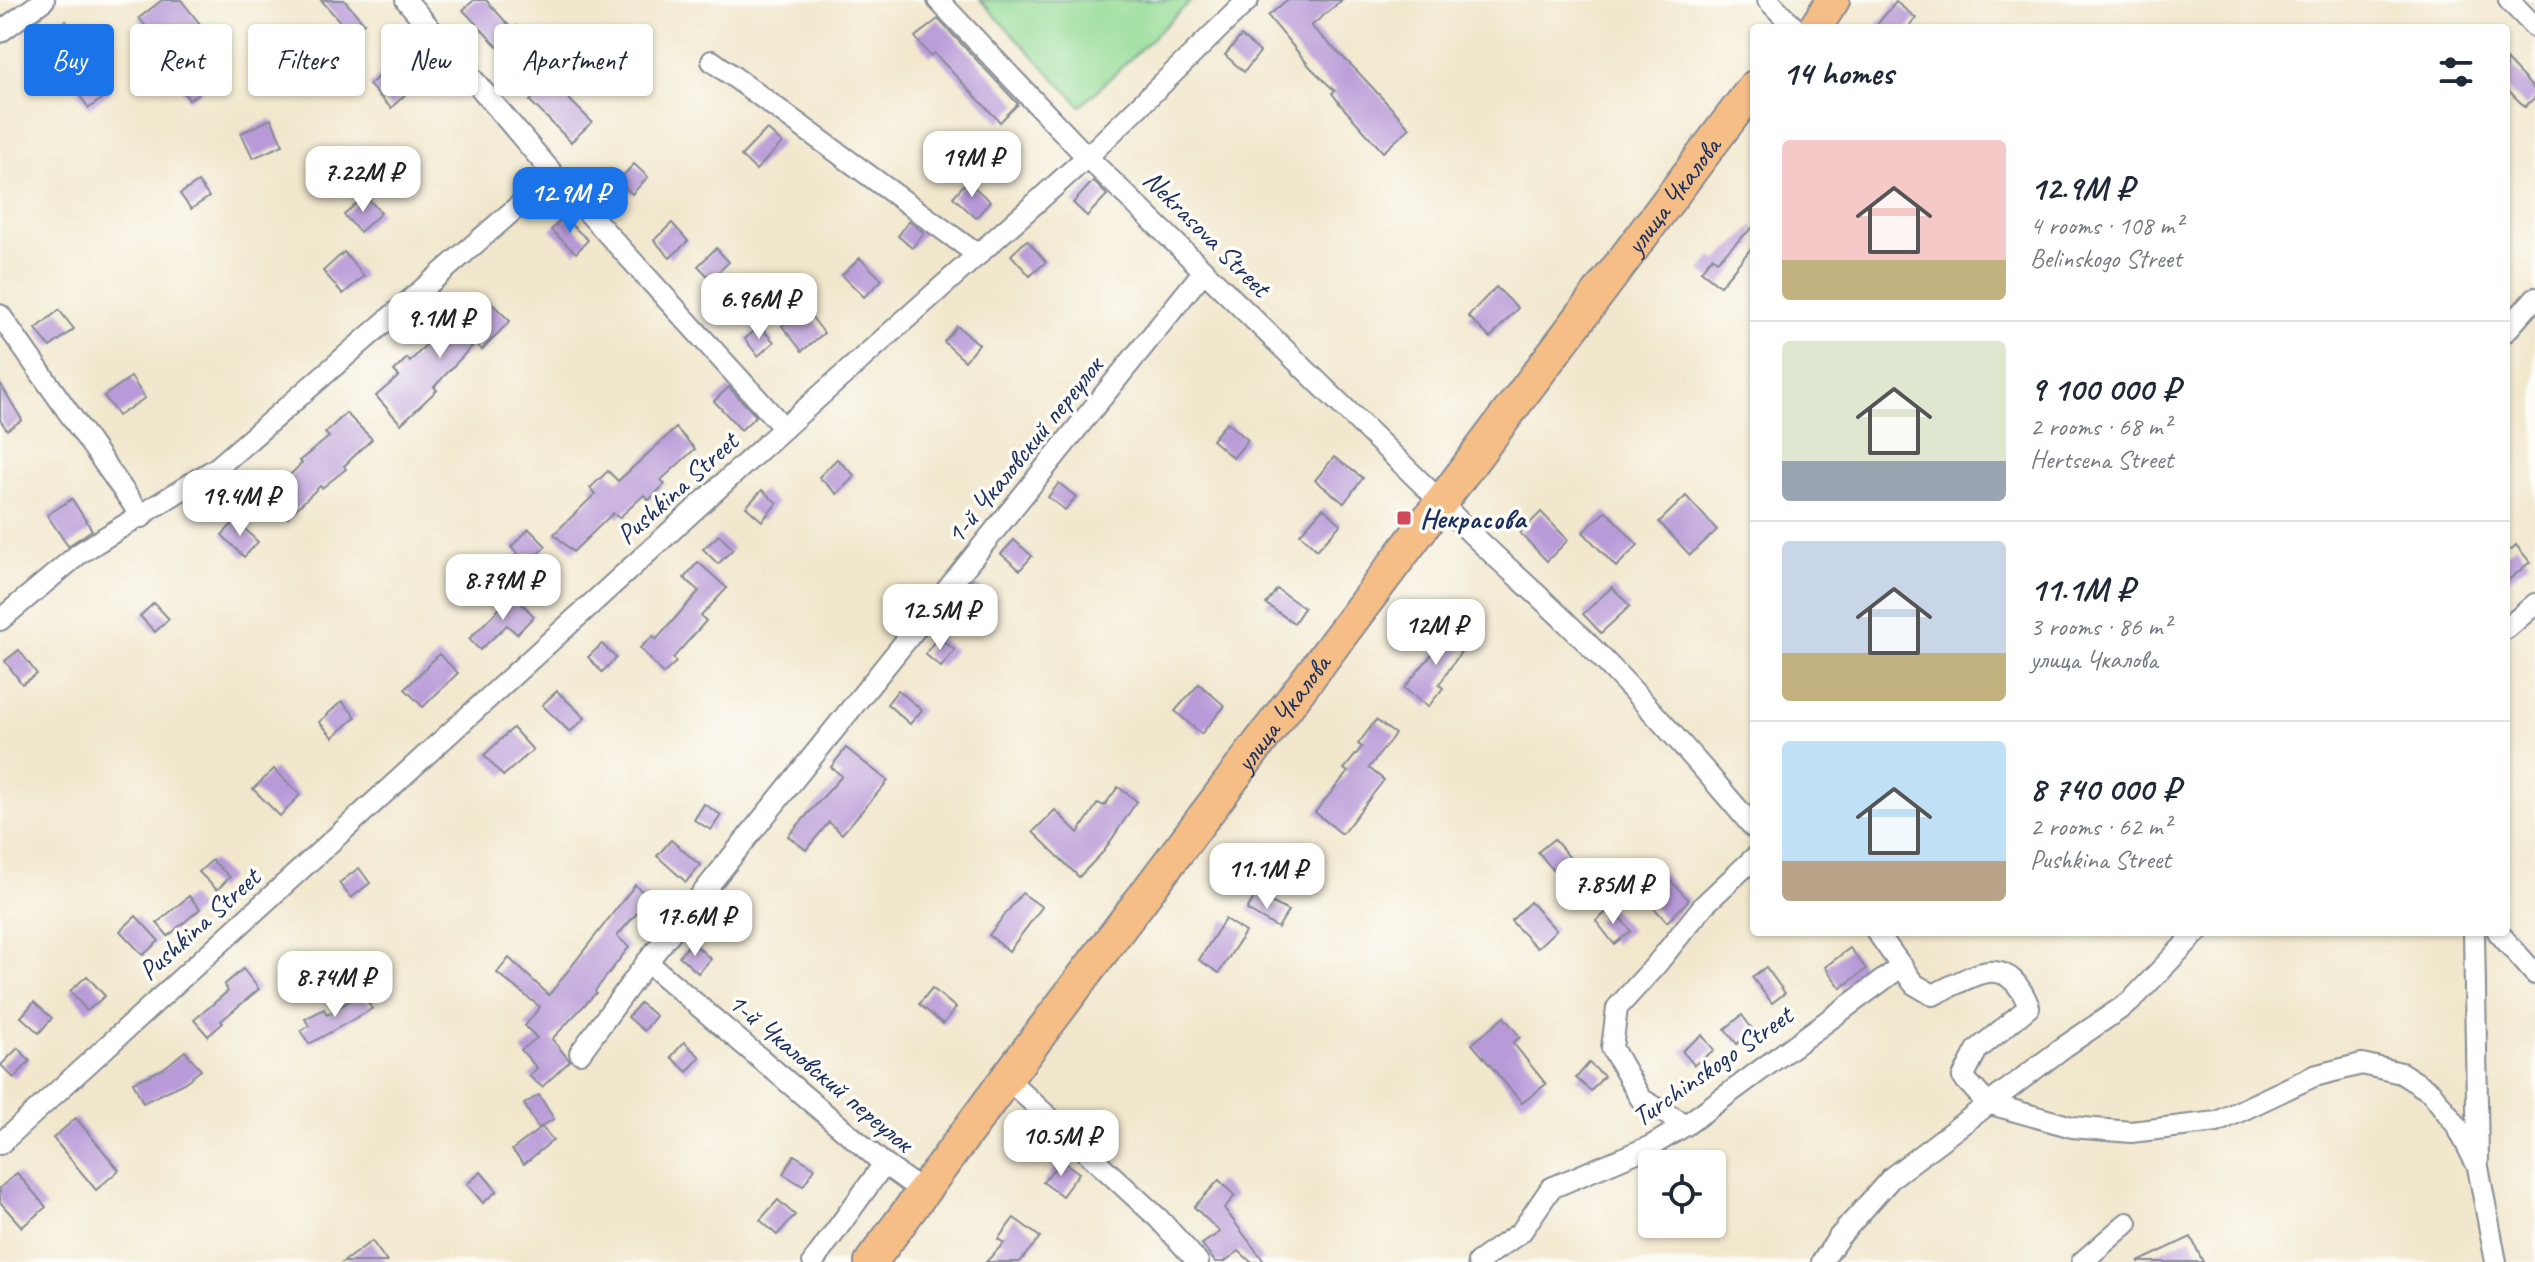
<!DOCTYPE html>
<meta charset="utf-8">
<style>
:root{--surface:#fff;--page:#f2f2f3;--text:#1f2937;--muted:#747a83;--line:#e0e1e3;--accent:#1a73e8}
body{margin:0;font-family:Caveat,sans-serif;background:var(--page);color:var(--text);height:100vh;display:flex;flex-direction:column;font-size:30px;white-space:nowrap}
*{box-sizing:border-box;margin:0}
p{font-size:26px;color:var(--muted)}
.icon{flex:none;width:44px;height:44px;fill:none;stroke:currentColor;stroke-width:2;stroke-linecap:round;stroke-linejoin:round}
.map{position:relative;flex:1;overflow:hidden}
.details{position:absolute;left:1750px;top:24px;width:760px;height:912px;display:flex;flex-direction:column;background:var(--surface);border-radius:8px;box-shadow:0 2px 6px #0004}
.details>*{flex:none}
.guide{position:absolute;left:24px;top:24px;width:760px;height:72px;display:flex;gap:16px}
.fabs{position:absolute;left:1638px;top:1150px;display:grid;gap:16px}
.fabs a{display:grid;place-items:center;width:88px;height:88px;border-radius:8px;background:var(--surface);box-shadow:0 2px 6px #0004;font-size:40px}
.price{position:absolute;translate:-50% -68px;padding:0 18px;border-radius:16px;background:#fff;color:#222;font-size:26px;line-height:52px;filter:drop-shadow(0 2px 4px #0008)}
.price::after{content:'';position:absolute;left:50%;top:48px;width:24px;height:18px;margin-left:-12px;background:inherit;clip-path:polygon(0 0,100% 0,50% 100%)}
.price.active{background:var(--accent);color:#fff}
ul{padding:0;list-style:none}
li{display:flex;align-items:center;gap:24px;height:200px;padding:0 32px}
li+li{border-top:2px solid var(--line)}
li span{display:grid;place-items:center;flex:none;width:224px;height:160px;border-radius:8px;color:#555}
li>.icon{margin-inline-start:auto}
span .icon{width:96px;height:96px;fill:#fffc;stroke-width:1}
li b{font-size:34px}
h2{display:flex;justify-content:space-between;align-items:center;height:96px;padding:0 32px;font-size:34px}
.tag{padding:0 28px;border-radius:8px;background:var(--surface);box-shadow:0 2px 6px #0004;font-size:28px;line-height:72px}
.tag.active{background:var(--accent);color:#fff}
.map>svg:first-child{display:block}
.green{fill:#95dc96;stroke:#58867a;stroke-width:2}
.building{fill:#b89ad8}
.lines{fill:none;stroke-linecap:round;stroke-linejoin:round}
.minor-casing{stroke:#868b95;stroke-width:24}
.primary-casing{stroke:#868b95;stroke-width:36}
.minor{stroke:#fff;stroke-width:20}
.primary{stroke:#f6be87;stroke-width:32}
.poi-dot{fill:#d1495b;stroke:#fdfcf7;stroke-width:3}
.labels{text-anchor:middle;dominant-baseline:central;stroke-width:7;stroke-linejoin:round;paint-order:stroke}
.street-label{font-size:28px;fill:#1b2f5e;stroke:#fdfcf7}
.poi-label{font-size:28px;font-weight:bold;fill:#1b2f5e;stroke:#fdfcf7;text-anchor:start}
</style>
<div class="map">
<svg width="2535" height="1262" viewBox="0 0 2535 1262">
<rect width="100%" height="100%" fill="#fdfcf7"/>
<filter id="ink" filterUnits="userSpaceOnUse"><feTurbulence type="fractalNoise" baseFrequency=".0125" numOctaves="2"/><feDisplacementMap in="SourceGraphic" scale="16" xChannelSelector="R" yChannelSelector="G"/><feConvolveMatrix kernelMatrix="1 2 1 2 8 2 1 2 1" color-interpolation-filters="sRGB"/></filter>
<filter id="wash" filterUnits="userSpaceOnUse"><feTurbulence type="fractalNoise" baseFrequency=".006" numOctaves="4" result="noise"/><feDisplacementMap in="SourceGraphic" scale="32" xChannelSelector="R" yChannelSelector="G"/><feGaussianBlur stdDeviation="1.8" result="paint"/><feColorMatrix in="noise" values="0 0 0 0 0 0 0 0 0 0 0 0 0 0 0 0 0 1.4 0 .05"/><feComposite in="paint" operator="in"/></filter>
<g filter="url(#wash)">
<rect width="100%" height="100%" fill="#f1e7cc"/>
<!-- green -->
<polygon class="green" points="980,0 1192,0 1081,106"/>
<g id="blocks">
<!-- building -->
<g class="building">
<polygon points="162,0 181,0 200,24 165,50 139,18"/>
<polygon points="321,0 344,0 364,23 351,34"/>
<polygon points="474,0 486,0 513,30 517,26 536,47 515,65 463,10"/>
<polygon points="1287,0 1342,0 1311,26 1357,71 1410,128 1383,152 1340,104 1332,93 1335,91 1311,68 1268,16"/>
<polygon points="1896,2 1916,18 1908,28 1874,28"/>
<polygon points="938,19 1018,104 1000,122 934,53 930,56 915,37"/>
<polygon points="66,21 82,43 64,56 49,33"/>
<polygon points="1241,36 1260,52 1244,72 1225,55"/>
<polygon points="2506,59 2535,90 2535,97 2525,107 2506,88"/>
<polygon points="202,63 215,82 189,100 176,81"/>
<polygon points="388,68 409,91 391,108 369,85"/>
<polygon points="96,76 110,93 89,108 77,92"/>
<polygon points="551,81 592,122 571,142 530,101"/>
<polygon points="271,119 283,145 253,158 241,133"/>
<polygon points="767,129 782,143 756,170 741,156"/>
<polygon points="634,164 648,177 632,194 618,181"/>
<polygon points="967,181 990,201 976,218 953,197"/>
<polygon points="1093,181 1107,195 1087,216 1073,203"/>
<polygon points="198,182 209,197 191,209 180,194"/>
<polygon points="365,195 381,213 360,232 344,215"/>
<polygon points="563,217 588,240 576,253 551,230"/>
<polygon points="909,221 924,233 912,248 898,236"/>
<polygon points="672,223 688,241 670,258 654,240"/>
<polygon points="1754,226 1754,245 1720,286 1701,271 1712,257 1717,261"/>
<polygon points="1027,240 1046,262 1030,276 1011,255"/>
<polygon points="716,248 729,262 711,279 698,266"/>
<polygon points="344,252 364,276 343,294 323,271"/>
<polygon points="860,258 882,280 864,297 842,275"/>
<polygon points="1496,287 1518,308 1490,338 1468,316"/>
<polygon points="485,297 510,321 482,350 475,343 434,387 437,390 401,424 376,396 399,376 394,371 407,358 410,362 432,338 439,344"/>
<polygon points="805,308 824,333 802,351 782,326"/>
<polygon points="59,310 74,329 50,347 36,329"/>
<polygon points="760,326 774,342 758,356 745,339"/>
<polygon points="957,326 979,344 965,361 944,342"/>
<polygon points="131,377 145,398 118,416 104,396"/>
<polygon points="0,383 22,420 7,430 0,420"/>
<polygon points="729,387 756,416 741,430 714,401"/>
<polygon points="346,413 372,439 344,466 346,469 322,488 320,486 287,518 267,498 302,463 299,461 329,437 325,433"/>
<polygon points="1227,422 1248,440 1233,458 1212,440"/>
<polygon points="676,428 695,449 661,480 665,484 649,500 644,495 619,518 613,513 573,552 554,534 595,494 590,488 608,471 618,481"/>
<polygon points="1334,457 1363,478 1344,503 1315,480"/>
<polygon points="837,459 855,476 837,494 819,477"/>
<polygon points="1059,483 1076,497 1065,510 1048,497"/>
<polygon points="762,490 777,503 762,521 746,507"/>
<polygon points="1686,496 1717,530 1690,555 1659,522"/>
<polygon points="72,499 92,530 68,546 47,515"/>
<polygon points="1323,508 1341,524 1317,550 1300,534"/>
<polygon points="1606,511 1638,545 1616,567 1583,532"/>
<polygon points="1541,512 1568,540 1547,561 1520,533"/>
<polygon points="236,520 258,542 244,557 222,535"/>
<polygon points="529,529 546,546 527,564 511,547"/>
<polygon points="719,535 733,549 718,564 703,549"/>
<polygon points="1014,540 1032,556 1020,570 1001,554"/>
<polygon points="2516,545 2530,562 2506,582 2506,554"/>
<polygon points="698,562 727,588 701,616 706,621 673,658 676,662 663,674 640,648 653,636 656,640 699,591 684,578"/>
<polygon points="972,583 996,600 985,617 960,601"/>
<polygon points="1612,587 1630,606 1601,633 1583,614"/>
<polygon points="1277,589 1304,608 1294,623 1266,604"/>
<polygon points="513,595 534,616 517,634 507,625 480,650 469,639"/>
<polygon points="154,603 169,619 155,632 140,616"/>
<polygon points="1444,626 1468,641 1439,685 1443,688 1428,707 1404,688 1437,648 1432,645"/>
<polygon points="938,637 955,650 941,667 925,654"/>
<polygon points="602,644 616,658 602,672 588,657"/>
<polygon points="19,650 37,674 22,684 5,661"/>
<polygon points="439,654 458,673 423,707 405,689"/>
<polygon points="1199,684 1225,706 1201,734 1175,711"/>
<polygon points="898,690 922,710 910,724 887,704"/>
<polygon points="557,691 585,718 570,732 542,705"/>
<polygon points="342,701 356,717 333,737 319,722"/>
<polygon points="1376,720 1395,734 1369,768 1384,780 1342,834 1315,812 1348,772 1344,769 1362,747 1358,744"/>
<polygon points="513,728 533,750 503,776 484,755"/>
<polygon points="846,748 888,781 842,834 829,822 806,850 788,836 842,776 831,767"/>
<polygon points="274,769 300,795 280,816 253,789"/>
<polygon points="1118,787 1137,801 1104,851 1079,877 1033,832 1055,810 1078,833 1098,803 1104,806"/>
<polygon points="704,804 721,815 711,830 694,820"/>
<polygon points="1554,839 1570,858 1554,871 1538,852"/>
<polygon points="671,840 700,865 686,882 657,856"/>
<polygon points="212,860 230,877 217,890 199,872"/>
<polygon points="359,868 370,883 351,898 339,883"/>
<polygon points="1660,870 1689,900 1667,922 1638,891"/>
<polygon points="635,885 650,898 617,936 629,947 595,991 596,993 552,1039 570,1061 542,1087 529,1076 537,1068 521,1050 537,1038 525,1026 540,1007 497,973 509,958 549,995"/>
<polygon points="1022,893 1042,907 1009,951 989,935"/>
<polygon points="1256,894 1288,911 1278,928 1247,910"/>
<polygon points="189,896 200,909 168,936 157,923"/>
<polygon points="1530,902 1556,930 1537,948 1511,921"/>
<polygon points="1612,908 1631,931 1614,944 1596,921"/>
<polygon points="136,916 159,941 143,955 120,931"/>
<polygon points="1225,919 1245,932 1219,973 1199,960"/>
<polygon points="692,942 711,959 698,973 679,956"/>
<polygon points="1850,948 1866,969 1841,988 1825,967"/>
<polygon points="1766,967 1785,993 1772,1003 1752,977"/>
<polygon points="243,969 259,989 221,1021 223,1023 208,1036 194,1020 228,991 224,985"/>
<polygon points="87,976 105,996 87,1011 70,991"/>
<polygon points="932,988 956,1008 943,1024 919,1004"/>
<polygon points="362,993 372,1009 309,1044 301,1031 309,1026 305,1019 324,1009 327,1015"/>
<polygon points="34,1002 52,1018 39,1033 21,1017"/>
<polygon points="640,1003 656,1016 644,1031 628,1017"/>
<polygon points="1742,1015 1753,1030 1737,1044 1725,1029"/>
<polygon points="1504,1017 1520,1037 1513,1043 1546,1084 1522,1103 1472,1044"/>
<polygon points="1702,1035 1714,1050 1694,1065 1682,1051"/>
<polygon points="684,1042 700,1057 687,1072 671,1057"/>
<polygon points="18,1048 30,1061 14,1078 1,1065"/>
<polygon points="185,1051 201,1070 184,1083 143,1103 133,1082 163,1069"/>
<polygon points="1589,1063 1604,1076 1591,1091 1576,1078"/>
<polygon points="539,1095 554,1119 538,1128 524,1104"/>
<polygon points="76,1118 119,1170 96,1190 53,1138"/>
<polygon points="542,1127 553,1140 524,1164 512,1150"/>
<polygon points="794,1155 815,1168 803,1186 783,1174"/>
<polygon points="1061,1160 1079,1173 1062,1196 1043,1182"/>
<polygon points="481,1172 497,1191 483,1203 467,1184"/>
<polygon points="17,1173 46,1207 22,1227 0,1202 0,1188"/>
<polygon points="1219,1180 1235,1196 1224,1208 1263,1260 1260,1262 1251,1262 1239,1251 1224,1262 1215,1262 1202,1244 1220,1232 1194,1207"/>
<polygon points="778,1200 795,1215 777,1235 760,1220"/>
<polygon points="1014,1218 1040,1237 1020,1262 986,1262 1004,1243 998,1239"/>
<polygon points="2191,1237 2203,1262 2138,1262"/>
<polygon points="372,1241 387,1262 343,1262"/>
</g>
</g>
</g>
<g filter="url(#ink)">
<use href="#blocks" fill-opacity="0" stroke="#868b95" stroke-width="2"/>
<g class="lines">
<!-- minor casing -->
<g class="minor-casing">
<g id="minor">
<polyline points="406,0 554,175 784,428"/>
<polyline points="938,0 1087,157 1441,502"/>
<polyline points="1768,0 1795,28"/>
<polyline points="2509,0 2535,27"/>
<polyline points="0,32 44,0"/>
<polyline points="712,61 978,255"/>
<polyline points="0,315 142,517"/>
<polyline points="2506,331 2535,298"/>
<path d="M1450 512C1487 551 1527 584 1565 621 1632 686 1694 757 1754 828"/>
<polyline points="0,620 80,553 218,467 554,175"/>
<polyline points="2506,629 2535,604"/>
<path d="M1877 932 1914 984 1933 995C1974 976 2007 949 2029 1007L1977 1050 1963 1077 1987 1103 2072 1127 2131 1132 2217 1122 2314 1076 2362 1064 2401 1073 2431 1092 2457 1126 2478 1167 2496 1262"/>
<polyline points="2474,932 2478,1160"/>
<polyline points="2498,932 2535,974"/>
<polyline points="647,962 884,1164 923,1192"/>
<polyline points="580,1053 647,962 1203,272"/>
<polyline points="1016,1087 1158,1218 1198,1262"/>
<polyline points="1686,1125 1641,1099 1612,1048 1617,1008 1656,965 1704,905 1754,858"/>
<polyline points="0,1144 784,428 1087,157 1248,0"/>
<polyline points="813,1262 884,1164"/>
<polyline points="1478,1262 1521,1232 1551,1188 1651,1146 1686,1125 1902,966"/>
<polyline points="1822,1262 1839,1237 1892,1177 2064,1047 2130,1002 2197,932"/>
<polyline points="2082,1262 2127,1223"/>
</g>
</g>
<!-- primary casing -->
<g class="primary-casing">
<g id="primary">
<polyline points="1815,28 1833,0"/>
<path id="s1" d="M871 1262 1006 1079 1754 87"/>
</g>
</g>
<!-- minor -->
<use href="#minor" class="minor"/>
<!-- primary -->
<use href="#primary" class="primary"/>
</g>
</g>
<!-- markers -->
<rect class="poi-dot" x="1396" y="510" width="16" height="16" rx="4"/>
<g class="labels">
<!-- street labels -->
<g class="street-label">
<text stroke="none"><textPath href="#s1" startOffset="1334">улица Чкалова</textPath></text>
<text transform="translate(1207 233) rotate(45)">Nekrasova Street</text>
<text transform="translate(1024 450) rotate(-51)">1-й Чкаловский переулок</text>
<text transform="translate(677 488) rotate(-42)">Pushkina Street</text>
<text stroke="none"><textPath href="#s1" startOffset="686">улица Чкалова</textPath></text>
<text transform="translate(199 924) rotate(-42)">Pushkina Street</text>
<text transform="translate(1712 1066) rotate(-35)">Turchinskogo Street</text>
<text transform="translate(821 1072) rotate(40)">1-й Чкаловский переулок</text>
</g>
<!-- poi labels -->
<g class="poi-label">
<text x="1420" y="518">Некрасова</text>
</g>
</g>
</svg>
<div class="fabs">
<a><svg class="icon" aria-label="locate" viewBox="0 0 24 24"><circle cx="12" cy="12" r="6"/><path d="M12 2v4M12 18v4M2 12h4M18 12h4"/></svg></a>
</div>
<b class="price" style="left:972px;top:199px">19M ₽</b>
<b class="price" style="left:363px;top:214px">7.22M ₽</b>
<b class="price active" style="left:570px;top:235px">12.9M ₽</b>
<b class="price" style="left:759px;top:341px">6.96M ₽</b>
<b class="price" style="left:440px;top:360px">9.1M ₽</b>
<b class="price" style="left:240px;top:538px">19.4M ₽</b>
<b class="price" style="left:503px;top:622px">8.79M ₽</b>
<b class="price" style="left:940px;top:652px">12.5M ₽</b>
<b class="price" style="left:1436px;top:667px">12M ₽</b>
<b class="price" style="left:1267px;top:911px">11.1M ₽</b>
<b class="price" style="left:1613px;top:926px">7.85M ₽</b>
<b class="price" style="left:695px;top:958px">17.6M ₽</b>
<b class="price" style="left:335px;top:1019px">8.74M ₽</b>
<b class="price" style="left:1061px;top:1178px">10.5M ₽</b>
<div class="guide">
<a class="tag active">Buy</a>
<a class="tag">Rent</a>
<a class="tag">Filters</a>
<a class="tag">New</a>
<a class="tag">Apartment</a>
</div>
<section class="details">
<h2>14 homes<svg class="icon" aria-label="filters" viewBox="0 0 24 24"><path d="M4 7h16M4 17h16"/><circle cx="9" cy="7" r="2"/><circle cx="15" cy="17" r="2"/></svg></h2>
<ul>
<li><span style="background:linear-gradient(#f6c9c9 75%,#c2b280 0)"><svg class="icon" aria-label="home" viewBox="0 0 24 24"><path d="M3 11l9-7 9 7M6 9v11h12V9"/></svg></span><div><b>12.9M ₽</b><p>4 rooms · 108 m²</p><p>Belinskogo Street</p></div></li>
<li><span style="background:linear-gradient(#dfe7d0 75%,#9aa5b1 0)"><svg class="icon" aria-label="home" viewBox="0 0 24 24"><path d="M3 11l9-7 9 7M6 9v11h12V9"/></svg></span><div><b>9 100 000 ₽</b><p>2 rooms · 68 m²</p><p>Hertsena Street</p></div></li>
<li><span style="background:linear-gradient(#c9d6e8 70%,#c2b280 0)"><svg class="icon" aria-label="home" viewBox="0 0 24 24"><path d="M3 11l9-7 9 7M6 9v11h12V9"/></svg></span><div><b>11.1M ₽</b><p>3 rooms · 86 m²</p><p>улица Чкалова</p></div></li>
<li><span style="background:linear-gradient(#bfe0f5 75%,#b9a48a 0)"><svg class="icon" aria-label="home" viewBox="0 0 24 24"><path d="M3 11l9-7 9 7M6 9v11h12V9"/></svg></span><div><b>8 740 000 ₽</b><p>2 rooms · 62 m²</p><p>Pushkina Street</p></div></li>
</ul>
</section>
</div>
